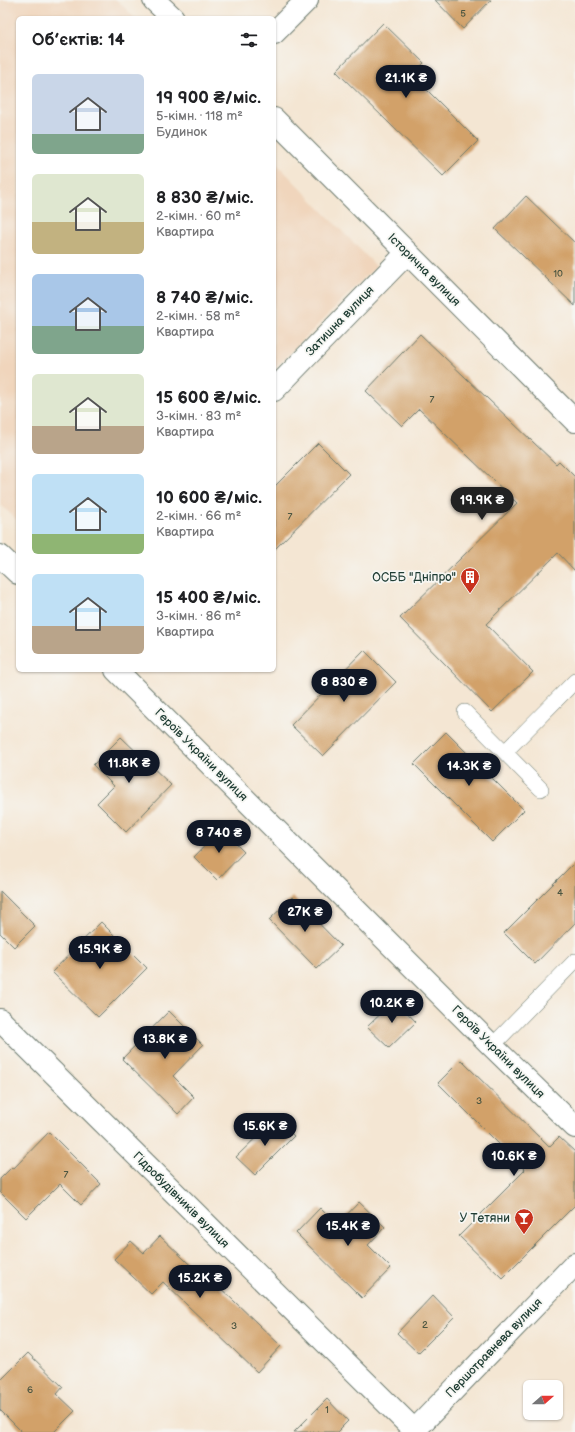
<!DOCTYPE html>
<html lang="uk">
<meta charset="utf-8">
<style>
:root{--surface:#fff;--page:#f6f6f6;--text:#202124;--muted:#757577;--accent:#111827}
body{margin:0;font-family:"Balsamiq Sans",sans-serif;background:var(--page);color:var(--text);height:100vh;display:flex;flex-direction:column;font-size:15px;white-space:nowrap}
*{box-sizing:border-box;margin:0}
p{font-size:13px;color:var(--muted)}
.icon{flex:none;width:22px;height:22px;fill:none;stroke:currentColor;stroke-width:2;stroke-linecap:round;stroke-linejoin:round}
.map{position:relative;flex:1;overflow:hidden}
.drawer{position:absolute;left:16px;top:16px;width:260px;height:656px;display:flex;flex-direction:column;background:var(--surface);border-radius:6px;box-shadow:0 1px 3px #0004}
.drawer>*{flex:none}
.needle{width:26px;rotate:69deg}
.fabs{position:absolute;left:523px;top:1380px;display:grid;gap:8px}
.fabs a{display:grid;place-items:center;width:40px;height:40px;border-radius:6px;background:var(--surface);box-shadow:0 1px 3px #0004;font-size:20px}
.price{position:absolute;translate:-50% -34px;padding:0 9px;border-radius:14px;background:var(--accent);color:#fff;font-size:13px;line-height:26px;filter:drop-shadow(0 1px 2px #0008)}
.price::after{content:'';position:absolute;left:50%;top:24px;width:12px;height:9px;margin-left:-6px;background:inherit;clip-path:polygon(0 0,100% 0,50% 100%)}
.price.active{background:#222;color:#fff}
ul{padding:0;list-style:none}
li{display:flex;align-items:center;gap:12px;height:100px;padding:0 16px}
li span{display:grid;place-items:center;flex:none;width:112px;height:80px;border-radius:6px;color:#555}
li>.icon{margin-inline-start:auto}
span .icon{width:48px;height:48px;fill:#fffc;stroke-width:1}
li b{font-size:17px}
h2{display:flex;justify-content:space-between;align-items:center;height:48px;padding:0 16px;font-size:17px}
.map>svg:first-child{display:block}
.built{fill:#f0d5bc}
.building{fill:#d2a169}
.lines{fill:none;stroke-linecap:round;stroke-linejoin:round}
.service-casing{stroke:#6a786c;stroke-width:16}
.minor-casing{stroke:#6a786c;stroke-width:24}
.service{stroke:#fff;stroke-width:15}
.minor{stroke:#fff;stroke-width:22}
.labels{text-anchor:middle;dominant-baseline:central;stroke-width:3.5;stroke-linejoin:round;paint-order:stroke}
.number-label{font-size:10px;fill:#4c5641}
.street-label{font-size:12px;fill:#1f3d34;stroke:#f6f6f2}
.poi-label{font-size:12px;fill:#1f3d34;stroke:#f6f6f2;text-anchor:end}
</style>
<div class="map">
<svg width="575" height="1432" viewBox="0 0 575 1432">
<rect width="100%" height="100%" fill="#f6f6f2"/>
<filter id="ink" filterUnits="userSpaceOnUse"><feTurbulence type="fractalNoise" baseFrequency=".025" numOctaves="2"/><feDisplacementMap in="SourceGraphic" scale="8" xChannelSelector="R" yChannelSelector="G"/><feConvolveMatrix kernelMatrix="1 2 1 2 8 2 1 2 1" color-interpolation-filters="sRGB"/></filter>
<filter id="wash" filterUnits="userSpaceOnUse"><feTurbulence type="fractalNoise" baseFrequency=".012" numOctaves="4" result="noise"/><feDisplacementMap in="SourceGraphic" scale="16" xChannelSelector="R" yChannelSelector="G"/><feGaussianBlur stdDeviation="0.9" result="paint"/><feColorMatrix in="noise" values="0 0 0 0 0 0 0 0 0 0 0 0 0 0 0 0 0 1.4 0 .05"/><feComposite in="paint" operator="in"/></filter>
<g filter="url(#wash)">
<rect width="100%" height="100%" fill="#f4e6d3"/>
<!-- built -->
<g class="built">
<polygon points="0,0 117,0 135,18 18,18 18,521 0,504"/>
<polygon points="274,161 376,266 274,369"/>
</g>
<g id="blocks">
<!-- building -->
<g class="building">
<polygon points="435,0 491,0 463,29"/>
<polygon points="383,23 424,63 412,75 478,141 443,176 336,71"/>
<polygon points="526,196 575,243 575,306 495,229"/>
<polygon points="420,334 556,464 559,461 575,477 575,571 558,553 486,624 533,672 492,712 400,618 517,503 419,409 402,426 366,391"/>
<polygon points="318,443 349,474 274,550 274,487"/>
<polygon points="364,650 396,682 323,756 291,725"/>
<polygon points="446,732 524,810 492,842 414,764"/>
<polygon points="121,737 171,785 126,832 97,803 114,786 93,765"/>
<polygon points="221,829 244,852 217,880 194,857"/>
<polygon points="575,862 575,923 535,964 504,933"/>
<polygon points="0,891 35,926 14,947 0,933"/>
<polygon points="293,897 341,946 317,969 269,920"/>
<polygon points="101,922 147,968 98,1017 52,972"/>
<polygon points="395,1000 416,1022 389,1048 367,1027"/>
<polygon points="169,1011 203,1045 173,1076 194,1097 178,1114 122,1059"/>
<polygon points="461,1060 549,1147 559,1137 575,1152 575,1205 502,1278 459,1236 525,1170 438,1083"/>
<polygon points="276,1118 294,1136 255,1175 236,1157"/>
<polygon points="49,1132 101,1184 81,1205 60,1184 26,1218 0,1192 0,1179 12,1167 13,1169"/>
<polygon points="359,1202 385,1227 368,1245 391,1268 362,1298 296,1233 320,1208 337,1225"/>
<polygon points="160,1236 209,1283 212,1280 281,1346 257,1372 163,1282 151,1294 114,1259 131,1241 144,1253"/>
<polygon points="433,1295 454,1317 418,1353 397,1333"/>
<polygon points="28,1353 63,1387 57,1394 75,1411 54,1432 22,1432 0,1410 0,1381"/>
<polygon points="327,1399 348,1421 337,1432 294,1432"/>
</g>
</g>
</g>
<g filter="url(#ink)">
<use href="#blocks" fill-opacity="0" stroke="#6a786c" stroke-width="1"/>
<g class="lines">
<!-- service casing -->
<g class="service-casing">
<g id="service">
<polyline points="465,712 541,789"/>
<polyline points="505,752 575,681"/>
<polyline points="492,1046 575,961"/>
</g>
</g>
<!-- minor casing -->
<g class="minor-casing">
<g id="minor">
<polyline points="154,0 173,18"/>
<polyline points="274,33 307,0"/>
<polyline points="274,119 575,421"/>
<polyline points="274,390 407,253"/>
<polyline points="0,556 18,573"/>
<polyline points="116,670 492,1046 575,1127"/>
<polyline points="0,1020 414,1430"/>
<polyline points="413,1432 575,1264"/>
</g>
</g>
<!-- service -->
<use href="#service" class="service"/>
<!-- minor -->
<use href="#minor" class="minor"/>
</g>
</g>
<!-- icons -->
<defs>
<g id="building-pin" transform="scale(1)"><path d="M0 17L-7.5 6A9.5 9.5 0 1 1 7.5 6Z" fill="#c8321e" stroke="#f6f6f2"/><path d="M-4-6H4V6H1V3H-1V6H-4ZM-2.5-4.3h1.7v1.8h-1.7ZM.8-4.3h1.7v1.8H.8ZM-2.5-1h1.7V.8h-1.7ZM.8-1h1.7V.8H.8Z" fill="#fff"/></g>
<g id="bar-pin" transform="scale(1)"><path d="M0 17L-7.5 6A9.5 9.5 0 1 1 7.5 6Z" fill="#c8321e" stroke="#f6f6f2"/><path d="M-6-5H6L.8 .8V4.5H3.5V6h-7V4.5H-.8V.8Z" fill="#fff"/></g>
</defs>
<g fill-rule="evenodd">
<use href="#building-pin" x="470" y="577"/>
<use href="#bar-pin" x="524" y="1218"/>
</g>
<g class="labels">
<!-- number labels -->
<g class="number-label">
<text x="463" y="14">5</text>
<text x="558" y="274">10</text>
<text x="432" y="400">7</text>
<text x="290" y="517">7</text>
<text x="560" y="893">4</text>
<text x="479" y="1101">3</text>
<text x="66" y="1175">7</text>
<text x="425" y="1325">2</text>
<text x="234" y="1326">3</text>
<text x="30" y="1390">6</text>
<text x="327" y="1410">1</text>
</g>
<!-- street labels -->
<g class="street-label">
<text transform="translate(424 270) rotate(45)">Історична вулиця</text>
<text transform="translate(340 321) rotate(-46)">Затишна вулиця</text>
<text transform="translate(201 755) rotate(45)">Героїв України вулиця</text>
<text transform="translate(498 1052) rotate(45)">Героїв України вулиця</text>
<text transform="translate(181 1200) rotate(45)">Гідробудівників вулиця</text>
<text transform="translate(494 1348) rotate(-46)">Першотравнева вулиця</text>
</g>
<!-- poi labels -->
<g class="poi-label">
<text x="456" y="577">ОСББ "Днiпро"</text>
<text x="510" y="1218">У Тетяни</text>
</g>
</g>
</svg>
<div class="fabs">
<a><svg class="needle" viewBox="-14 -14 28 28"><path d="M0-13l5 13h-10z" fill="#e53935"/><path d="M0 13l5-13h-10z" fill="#757577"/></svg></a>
</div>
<b class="price" style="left:406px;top:99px">21.1K ₴</b>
<b class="price active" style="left:482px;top:521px">19.9K ₴</b>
<b class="price" style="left:344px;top:703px">8 830 ₴</b>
<b class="price" style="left:129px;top:784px">11.8K ₴</b>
<b class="price" style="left:469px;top:787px">14.3K ₴</b>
<b class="price" style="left:219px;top:854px">8 740 ₴</b>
<b class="price" style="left:305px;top:933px">27K ₴</b>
<b class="price" style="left:100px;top:970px">15.9K ₴</b>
<b class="price" style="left:392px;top:1024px">10.2K ₴</b>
<b class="price" style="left:165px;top:1060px">13.8K ₴</b>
<b class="price" style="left:265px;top:1147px">15.6K ₴</b>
<b class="price" style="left:514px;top:1177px">10.6K ₴</b>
<b class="price" style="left:348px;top:1247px">15.4K ₴</b>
<b class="price" style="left:200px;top:1299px">15.2K ₴</b>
<section class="drawer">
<h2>Об’єктів: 14<svg class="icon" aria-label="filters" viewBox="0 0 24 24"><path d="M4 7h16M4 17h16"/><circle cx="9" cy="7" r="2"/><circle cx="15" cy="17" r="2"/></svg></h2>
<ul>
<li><span style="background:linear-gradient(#c9d6e8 75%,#7fa58c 0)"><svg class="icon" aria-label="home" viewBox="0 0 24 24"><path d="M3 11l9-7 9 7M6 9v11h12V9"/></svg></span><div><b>19 900 ₴/міс.</b><p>5-кімн. · 118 m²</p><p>Будинок</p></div></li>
<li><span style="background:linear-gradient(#dfe7d0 60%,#c2b280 0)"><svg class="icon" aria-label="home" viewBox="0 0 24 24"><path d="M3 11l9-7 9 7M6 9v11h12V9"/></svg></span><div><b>8 830 ₴/міс.</b><p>2-кімн. · 60 m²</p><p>Квартира</p></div></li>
<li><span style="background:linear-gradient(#a9c7e8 65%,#7fa58c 0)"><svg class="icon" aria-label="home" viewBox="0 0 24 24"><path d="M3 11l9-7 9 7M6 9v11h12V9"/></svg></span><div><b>8 740 ₴/міс.</b><p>2-кімн. · 58 m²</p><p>Квартира</p></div></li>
<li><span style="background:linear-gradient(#dfe7d0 65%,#b9a48a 0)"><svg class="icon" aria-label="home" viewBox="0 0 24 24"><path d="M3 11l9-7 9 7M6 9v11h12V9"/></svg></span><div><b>15 600 ₴/міс.</b><p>3-кімн. · 83 m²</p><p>Квартира</p></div></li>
<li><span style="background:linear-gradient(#bfe0f5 75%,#8fb573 0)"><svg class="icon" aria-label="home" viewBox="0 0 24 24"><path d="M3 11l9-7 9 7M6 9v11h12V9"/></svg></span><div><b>10 600 ₴/міс.</b><p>2-кімн. · 66 m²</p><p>Квартира</p></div></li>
<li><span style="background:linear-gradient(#bfe0f5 65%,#b9a48a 0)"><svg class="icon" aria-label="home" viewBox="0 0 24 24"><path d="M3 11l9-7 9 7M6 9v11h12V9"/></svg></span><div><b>15 400 ₴/міс.</b><p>3-кімн. · 86 m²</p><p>Квартира</p></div></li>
</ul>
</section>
</div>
